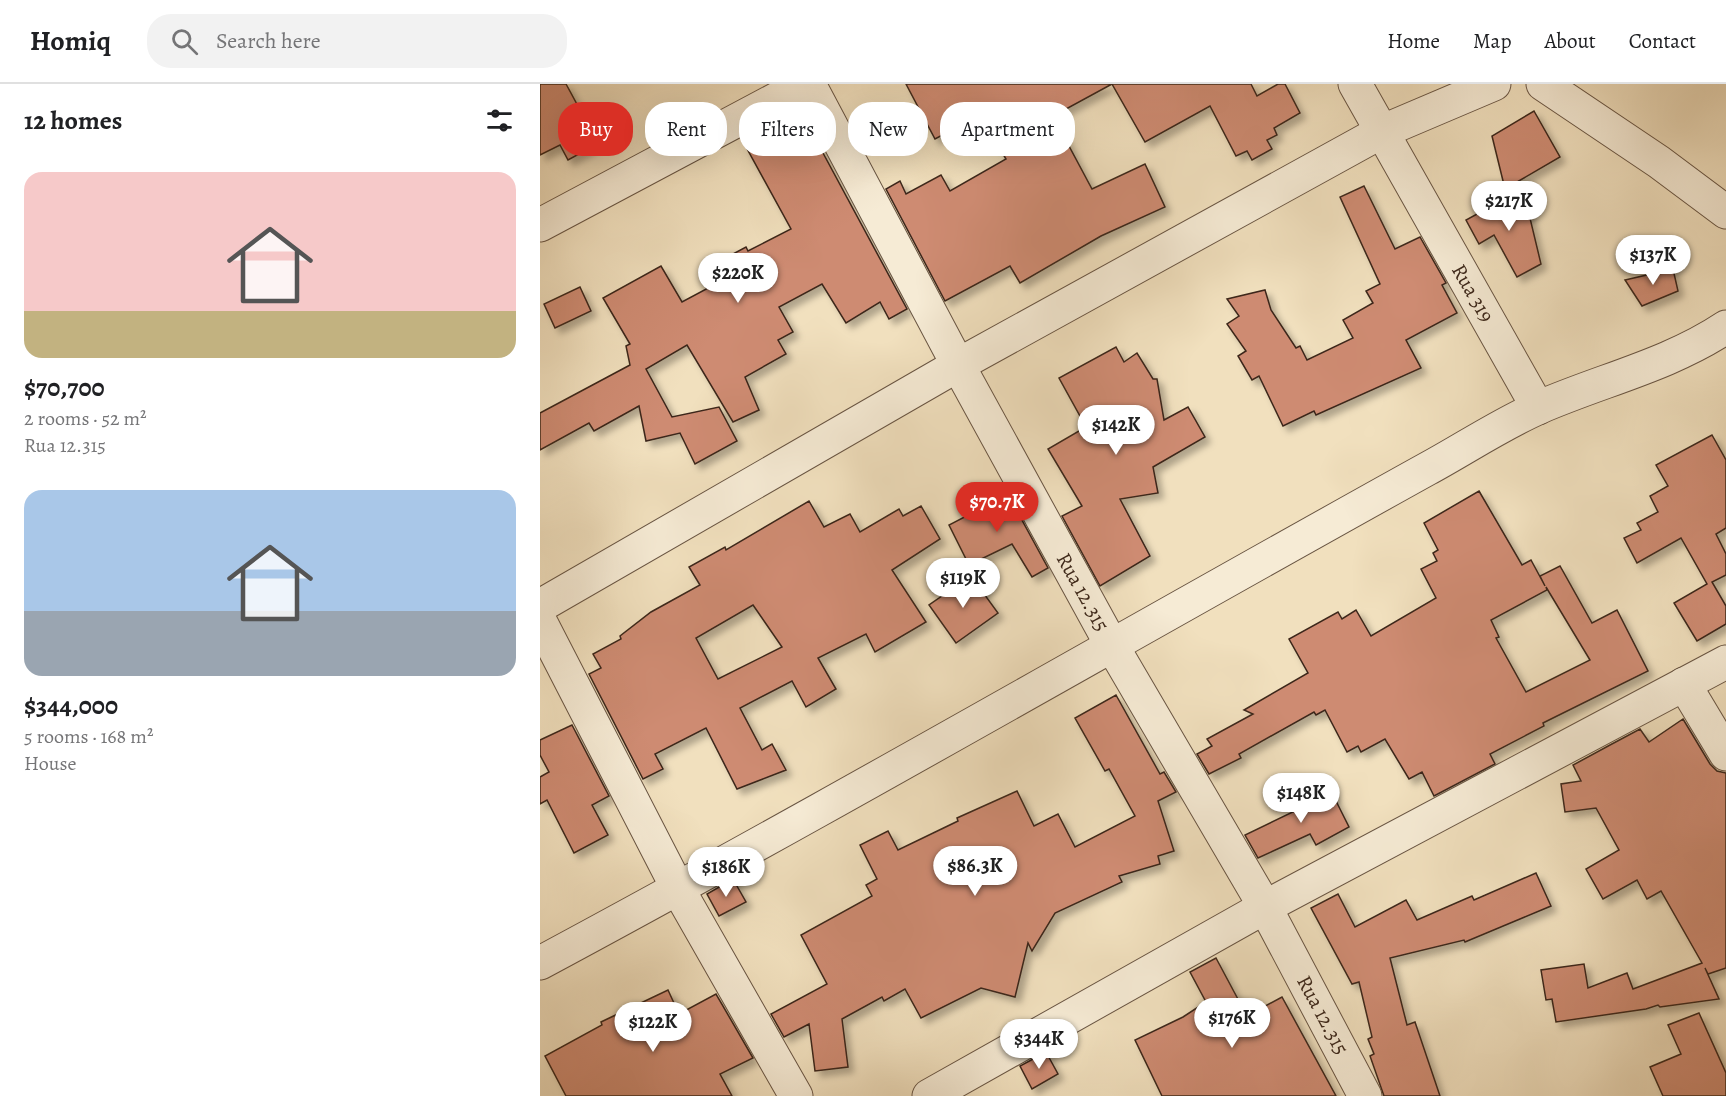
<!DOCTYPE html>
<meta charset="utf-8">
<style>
:root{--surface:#fff;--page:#f2f2f2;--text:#202124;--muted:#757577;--line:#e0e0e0;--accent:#d93025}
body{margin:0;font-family:Alegreya,serif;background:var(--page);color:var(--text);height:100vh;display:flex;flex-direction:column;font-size:22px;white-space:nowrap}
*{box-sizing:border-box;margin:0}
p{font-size:20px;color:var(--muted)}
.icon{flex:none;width:33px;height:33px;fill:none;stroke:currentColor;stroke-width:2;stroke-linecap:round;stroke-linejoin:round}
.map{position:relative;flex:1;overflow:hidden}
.panel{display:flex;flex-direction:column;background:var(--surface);width:540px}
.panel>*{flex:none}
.hud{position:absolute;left:18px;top:18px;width:570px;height:54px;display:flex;gap:12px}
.price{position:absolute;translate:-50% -51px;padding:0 14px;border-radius:21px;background:#fff;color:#222;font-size:20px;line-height:39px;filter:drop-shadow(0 2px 3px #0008)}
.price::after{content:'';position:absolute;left:50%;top:36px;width:18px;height:14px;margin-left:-9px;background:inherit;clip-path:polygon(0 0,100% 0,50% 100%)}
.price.selected{background:var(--accent);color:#fff}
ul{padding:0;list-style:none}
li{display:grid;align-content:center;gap:12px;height:318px;padding:0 24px}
li span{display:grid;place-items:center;height:186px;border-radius:18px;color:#555}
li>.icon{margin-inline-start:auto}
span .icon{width:108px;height:108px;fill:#fffc;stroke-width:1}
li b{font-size:26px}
h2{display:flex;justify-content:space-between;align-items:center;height:72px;padding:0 24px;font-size:26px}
.tag{padding:0 21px;border-radius:24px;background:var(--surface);box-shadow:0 6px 24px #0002;font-size:21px;line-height:54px}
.tag.selected{background:var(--accent);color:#fff}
header{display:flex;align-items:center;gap:36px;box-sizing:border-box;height:84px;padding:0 30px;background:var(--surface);border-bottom:2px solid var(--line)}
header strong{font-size:28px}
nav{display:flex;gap:33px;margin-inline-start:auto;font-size:21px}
.search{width:420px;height:54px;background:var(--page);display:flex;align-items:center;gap:15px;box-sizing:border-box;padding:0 21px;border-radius:24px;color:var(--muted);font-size:22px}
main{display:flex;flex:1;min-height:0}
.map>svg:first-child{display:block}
.building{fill:#ce8b72;stroke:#3c271a;stroke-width:1.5;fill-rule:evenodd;filter:url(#shadow)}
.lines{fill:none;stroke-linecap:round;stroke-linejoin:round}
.minor-casing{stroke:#695543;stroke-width:35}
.minor{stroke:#f6ebd5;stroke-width:33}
.labels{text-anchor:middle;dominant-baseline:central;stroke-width:5;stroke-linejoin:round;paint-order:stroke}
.street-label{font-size:21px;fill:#3c271a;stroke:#f6ebd5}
</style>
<header>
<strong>Homiq</strong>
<div class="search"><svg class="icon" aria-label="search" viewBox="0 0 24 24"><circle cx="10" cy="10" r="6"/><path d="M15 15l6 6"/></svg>Search here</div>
<nav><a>Home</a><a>Map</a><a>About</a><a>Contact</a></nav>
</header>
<main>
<section class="panel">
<h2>12 homes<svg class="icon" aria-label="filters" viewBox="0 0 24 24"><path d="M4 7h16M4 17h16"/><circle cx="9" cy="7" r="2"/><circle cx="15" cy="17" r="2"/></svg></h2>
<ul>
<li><span style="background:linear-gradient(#f6c9c9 75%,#c2b280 0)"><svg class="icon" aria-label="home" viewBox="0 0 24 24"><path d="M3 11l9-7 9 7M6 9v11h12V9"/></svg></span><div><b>$70,700</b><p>2 rooms · 52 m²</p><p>Rua 12.315</p></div></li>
<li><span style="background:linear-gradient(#a9c7e8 65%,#9aa5b1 0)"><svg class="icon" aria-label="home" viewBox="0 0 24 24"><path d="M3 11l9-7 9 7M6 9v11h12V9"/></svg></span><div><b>$344,000</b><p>5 rooms · 168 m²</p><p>House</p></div></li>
</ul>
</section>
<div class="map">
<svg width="1186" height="1012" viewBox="0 0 1186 1012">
<defs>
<filter id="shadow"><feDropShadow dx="5.5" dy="5.5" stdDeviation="3" flood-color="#0004"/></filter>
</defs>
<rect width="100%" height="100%" fill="#f1e0be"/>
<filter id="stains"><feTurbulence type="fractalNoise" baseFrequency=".00333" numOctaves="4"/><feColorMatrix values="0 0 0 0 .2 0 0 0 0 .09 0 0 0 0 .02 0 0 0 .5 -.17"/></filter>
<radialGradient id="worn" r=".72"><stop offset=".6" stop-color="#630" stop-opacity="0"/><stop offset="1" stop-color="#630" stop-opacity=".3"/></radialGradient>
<!-- building -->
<g class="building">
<polygon points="0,0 26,0 52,48 46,51 52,63 28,76 20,61 0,71"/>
<polygon points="366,0 572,0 513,32 552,105 605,80 625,123 561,152 480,199 470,182 405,217 346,105 360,97 366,110 401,91 410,107 466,75 440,31 395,55"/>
<polygon points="572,0 711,0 717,12 738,0 745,0 760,29 734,44 737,51 727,56 732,65 712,76 707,67 696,72 670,22 605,58"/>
<polygon points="994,27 1020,73 965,105 952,52"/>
<polygon points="262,30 367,225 349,235 340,218 306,239 282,200 239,223 253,248 238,256 246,270 205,293 219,326 193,338 147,261 106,285 132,333 179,323 197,357 155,380 140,349 106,357 99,322 54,347 49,339 0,366 0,329 90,281 86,262 90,260 63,214 121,182 142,218 187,194 178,178 206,163 208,167 251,145 205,61"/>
<polygon points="824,102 855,165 880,153 906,199 902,201 917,229 866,256 881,284 776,331 774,327 743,342 719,292 712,296 698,272 706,267 687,240 699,232 687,215 725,206 731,226 756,264 760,262 767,276 813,254 803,236 833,219 826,207 840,200 800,113"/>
<polygon points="983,105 1001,180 977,193 954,151 939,160 926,136"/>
<polygon points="1133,185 1138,207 1102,222 1085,196"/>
<polygon points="40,203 51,227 15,244 4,220"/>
<polygon points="576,263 584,278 597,269 613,295 617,295 624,336 648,323 665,353 613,383 618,409 580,415 610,472 560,502 522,432 542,422 508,365 546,343 519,294"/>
<polygon points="1172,351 1186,376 1186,444 1176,450 1186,470 1186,491 1172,498 1186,522 1186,540 1157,557 1134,519 1167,500 1141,454 1097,479 1084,454 1101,446 1097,439 1118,428 1110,412 1128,402 1116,381"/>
<polygon points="465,405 508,484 492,493 472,460 429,481 409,441 440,425 437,419"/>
<path d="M939 407 982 481 991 476 1005 502 1000 492 1020 482 1052 539 1077 526 1108 587 1003 639 1004 642 950 670 955 680 894 712 882 688 869 695 845 655 821 668 818 662 807 668 785 626 776 631 774 628 699 670 701 674 669 690 657 670 672 662 667 655 713 630 704 626 768 589 749 555 798 528 802 535 816 526 831 552 896 514 881 485 897 477 893 469 898 466 884 439ZM1006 503 1050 576 986 608 956 554 959 553 951 536 1007 506Z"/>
<path d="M269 417 284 443 310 430 320 448 359 425 363 432 381 422 400 455 352 486 386 538 335 568 326 550 278 574 296 605 266 623 252 597 200 624 222 666 232 660 246 686 197 705 166 644 115 670 123 685 103 695 49 590 61 584 53 570 81 555 80 552 111 528 160 501 149 483 185 463 186 466ZM213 521 242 563 178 595 156 554Z"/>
<polygon points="431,492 458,529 416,559 389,521"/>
<polygon points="576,611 620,690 624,688 636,708 618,717 634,767 618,772 620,780 579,792 582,798 515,829 492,867 488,859 475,913 441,904 381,934 365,905 344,917 342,913 302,935 308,983 275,987 269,940 244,953 231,930 287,900 261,851 332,812 326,801 337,795 320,761 348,747 358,766 418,737 417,734 477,707 494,742 518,730 535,763 595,732 569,685 565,687 535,634"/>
<polygon points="1143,635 1170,680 1177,687 1186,689 1186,884 1168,890 1165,884 1179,915 1120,923 1118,921 1106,925 1016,938 1012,915 1006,916 1001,886 1044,880 1048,904 1087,889 1093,905 1162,879 1121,807 1107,815 1097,796 1063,815 1046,785 1079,766 1056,724 1025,728 1021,700 1041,697 1033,681 1070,661 1100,645 1109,658"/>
<polygon points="32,641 69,712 52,721 68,751 34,769 7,716 0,720 0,693 9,688 0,671 0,656"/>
<polygon points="788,701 809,743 776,761 770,750 718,774 705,751 757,726 754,720"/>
<polygon points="996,789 1011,822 925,858 924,856 850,874 867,941 875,938 900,1012 844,1012 830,972 834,970 828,955 832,953 819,898 812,900 771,824 798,810 815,843 866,816 877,836 932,812 934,816"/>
<polygon points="193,795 206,818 179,832 167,810"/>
<polygon points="676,874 707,932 742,913 796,1012 622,1012 595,956 643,933 666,918 650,888"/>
<polygon points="128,906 139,930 176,910 213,974 180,990 192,1012 26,1012 5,972 62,941 61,938"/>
<polygon points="1159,929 1186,989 1186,1012 1123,1012 1110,983 1141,970 1128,941"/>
<polygon points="506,968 518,990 492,1005 480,982"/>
</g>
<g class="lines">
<!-- minor casing -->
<g class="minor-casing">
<g id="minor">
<polyline points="269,0 418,281 571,560 725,823 825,1012"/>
<polyline points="815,0 998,324"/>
<polyline points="1003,0 1119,78 1186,128"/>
<polyline points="0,141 265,0"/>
<polyline points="0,522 418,281 841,48 954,0"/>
<polyline points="0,537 138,805 256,1012"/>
<polyline points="1144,600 1186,670"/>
<path d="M0 879C298 719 591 549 887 385 924 365 961 340 1000 323 1062 296 1129 281 1186 243"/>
<polyline points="389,1012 725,823 1186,578"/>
</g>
</g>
<!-- minor -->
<use href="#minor" class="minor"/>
</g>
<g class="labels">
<!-- street labels -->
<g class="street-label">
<text transform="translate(933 209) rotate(60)">Rua 319</text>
<text transform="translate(543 508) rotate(61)">Rua 12.315</text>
<text transform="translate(783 931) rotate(62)">Rua 12.315</text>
</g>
</g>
<rect width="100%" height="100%" filter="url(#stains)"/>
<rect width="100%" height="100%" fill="url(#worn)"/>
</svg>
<b class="price" style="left:969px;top:148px">$217K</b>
<b class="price" style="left:1113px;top:202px">$137K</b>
<b class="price" style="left:198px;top:220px">$220K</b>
<b class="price" style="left:576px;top:372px">$142K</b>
<b class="price selected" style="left:457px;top:449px">$70.7K</b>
<b class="price" style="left:423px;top:525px">$119K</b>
<b class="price" style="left:761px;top:740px">$148K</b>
<b class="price" style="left:435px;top:813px">$86.3K</b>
<b class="price" style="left:186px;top:814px">$186K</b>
<b class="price" style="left:692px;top:965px">$176K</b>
<b class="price" style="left:113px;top:969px">$122K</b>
<b class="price" style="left:499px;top:986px">$344K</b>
<div class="hud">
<a class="tag selected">Buy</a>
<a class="tag">Rent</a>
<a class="tag">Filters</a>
<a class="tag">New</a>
<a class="tag">Apartment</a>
</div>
</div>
</main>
